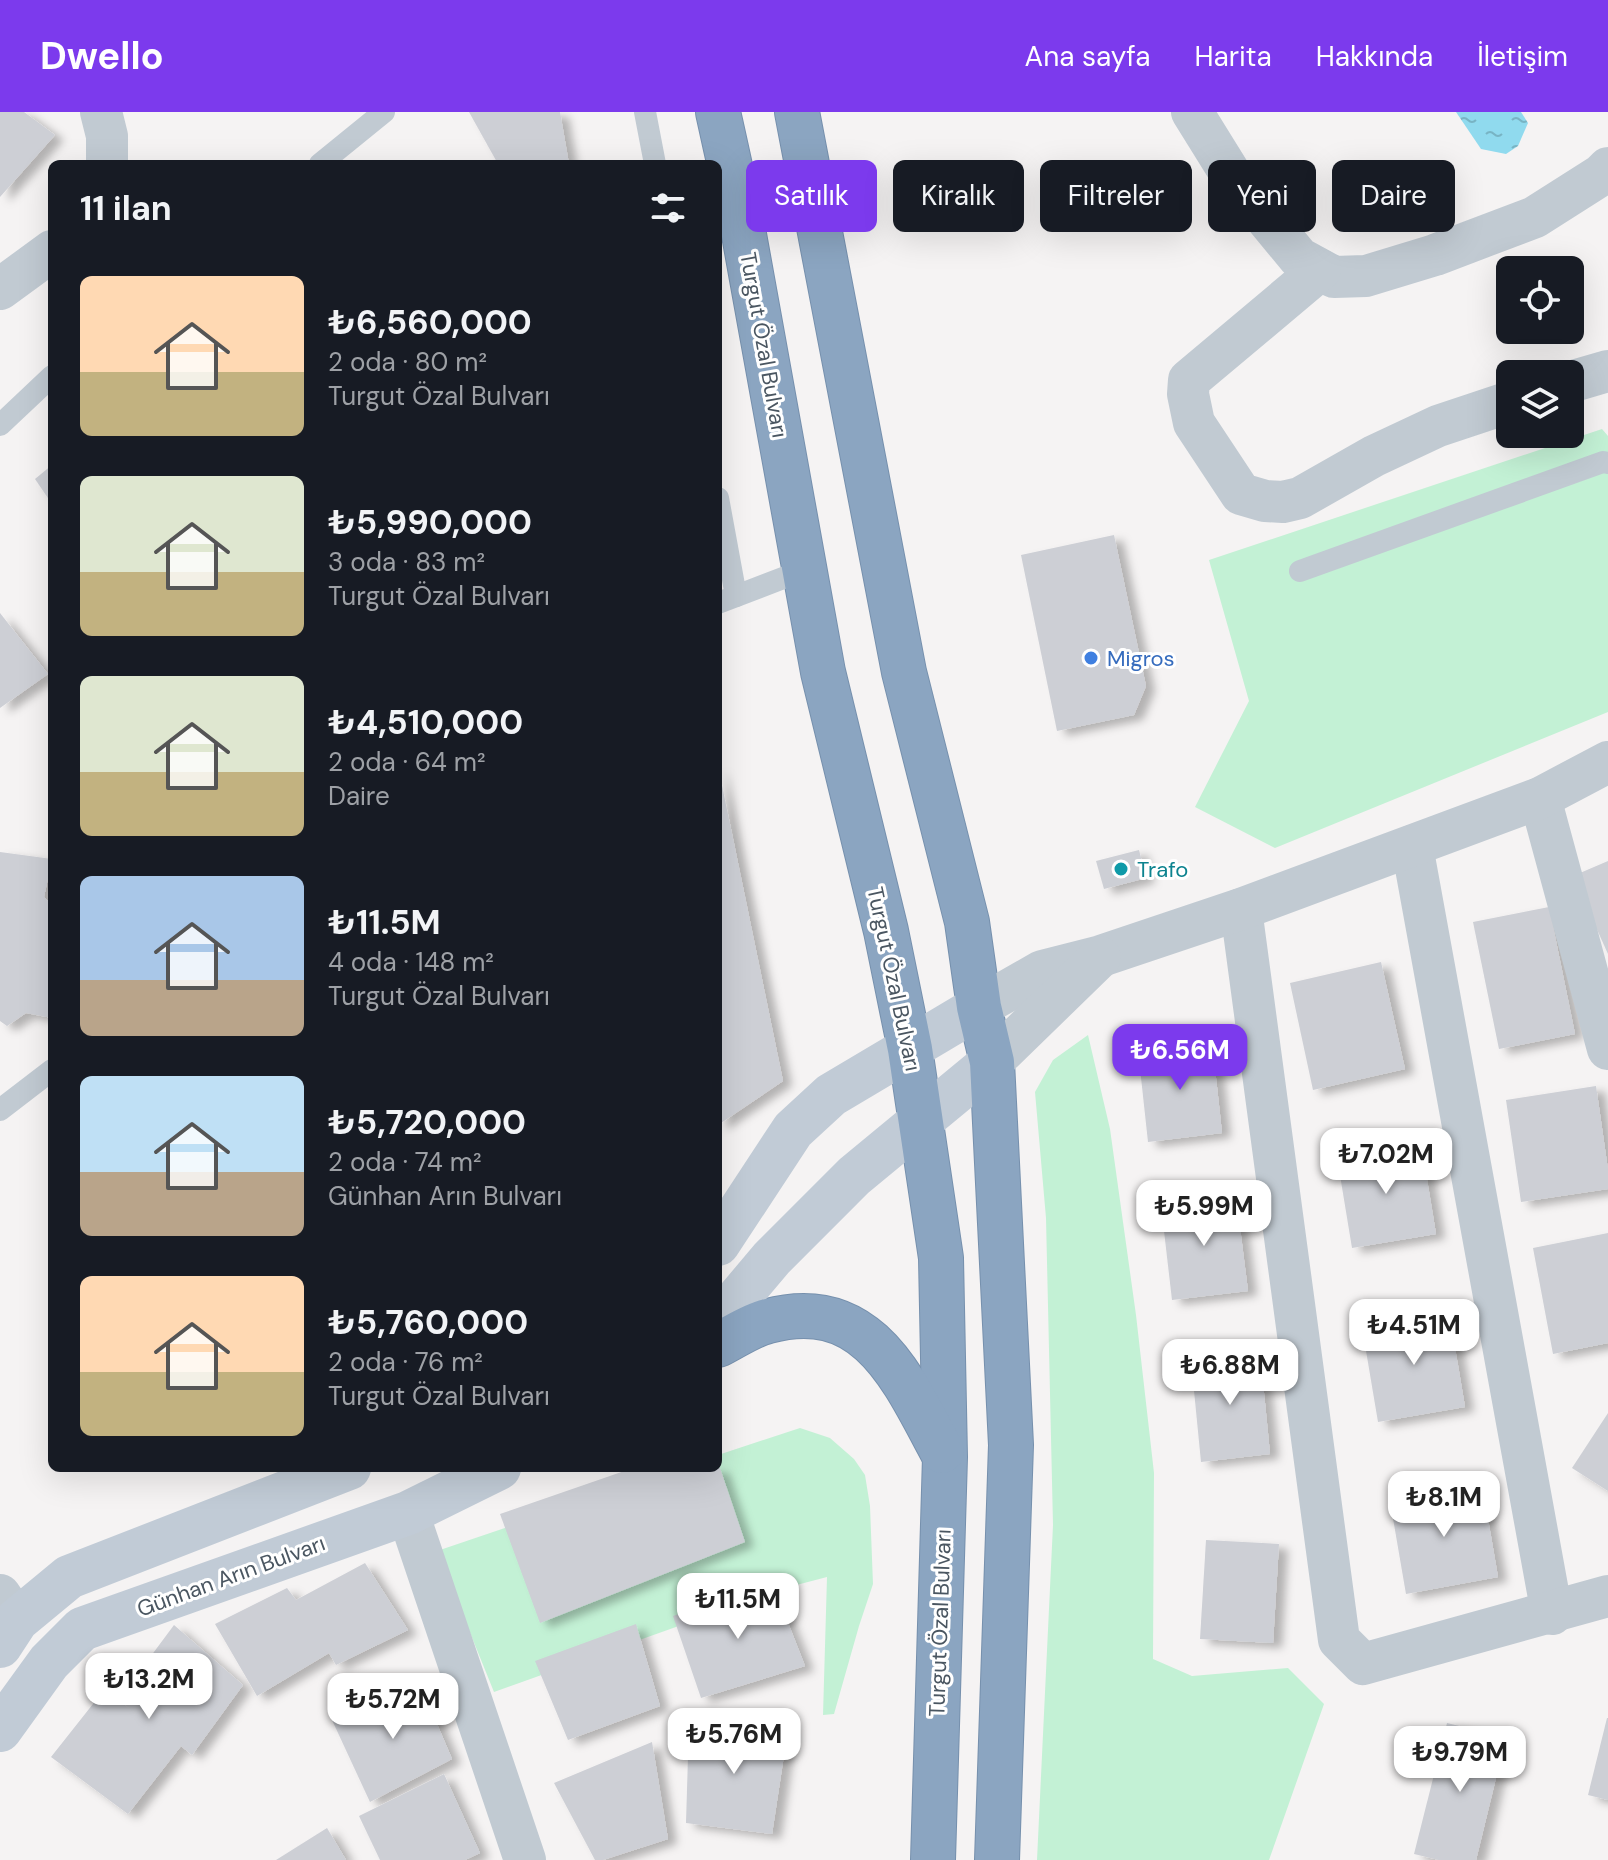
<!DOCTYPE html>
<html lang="tr">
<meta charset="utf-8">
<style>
:root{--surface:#171b24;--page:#242831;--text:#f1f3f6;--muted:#9ea1a6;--accent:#7c3aed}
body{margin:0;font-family:"DM Sans",sans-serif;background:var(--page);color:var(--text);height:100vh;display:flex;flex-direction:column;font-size:30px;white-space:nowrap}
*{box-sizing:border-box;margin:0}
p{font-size:26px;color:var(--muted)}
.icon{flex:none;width:44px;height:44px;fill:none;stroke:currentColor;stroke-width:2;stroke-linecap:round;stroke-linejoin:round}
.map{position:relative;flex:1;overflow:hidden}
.sheet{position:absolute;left:48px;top:48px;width:674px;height:1312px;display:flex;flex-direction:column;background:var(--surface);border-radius:12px;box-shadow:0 8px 32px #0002}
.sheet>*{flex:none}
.top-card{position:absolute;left:746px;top:48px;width:742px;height:72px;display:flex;gap:16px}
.controls{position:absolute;left:1496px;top:144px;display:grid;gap:16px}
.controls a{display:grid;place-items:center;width:88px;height:88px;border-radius:12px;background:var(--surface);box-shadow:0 8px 32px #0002;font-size:40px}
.price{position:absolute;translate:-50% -68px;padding:0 18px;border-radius:16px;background:#fff;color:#222;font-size:26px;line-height:52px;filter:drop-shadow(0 2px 4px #0008)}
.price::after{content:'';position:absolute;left:50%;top:48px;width:24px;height:18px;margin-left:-12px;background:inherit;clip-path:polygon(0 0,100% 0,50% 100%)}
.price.active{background:var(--accent);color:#fff}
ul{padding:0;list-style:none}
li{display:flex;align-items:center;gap:24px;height:200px;padding:0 32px}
li span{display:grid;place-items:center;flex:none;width:224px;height:160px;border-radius:12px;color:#555}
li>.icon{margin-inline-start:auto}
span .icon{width:96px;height:96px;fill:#fffc;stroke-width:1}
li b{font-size:34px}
h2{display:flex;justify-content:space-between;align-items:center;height:96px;padding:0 32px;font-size:34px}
.tag{padding:0 28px;border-radius:12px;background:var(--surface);box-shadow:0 8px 32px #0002;font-size:28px;line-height:72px}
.tag.active{background:var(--accent);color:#fff}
header{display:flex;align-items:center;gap:48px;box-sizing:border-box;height:112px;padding:0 40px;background:var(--accent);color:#fff}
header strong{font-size:38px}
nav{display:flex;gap:44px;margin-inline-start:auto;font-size:28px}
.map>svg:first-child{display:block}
.green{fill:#c3f1d5}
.water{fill:url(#water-ripples)}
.building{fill:#cdcfd5;filter:url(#shadow)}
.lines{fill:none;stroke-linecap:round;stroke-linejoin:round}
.highway-casing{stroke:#7690ad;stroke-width:46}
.lane{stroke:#c1cad2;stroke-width:22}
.street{stroke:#c1cad2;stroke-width:42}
.secondary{stroke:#c1cbd6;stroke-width:44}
.highway{stroke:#8ba5c1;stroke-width:44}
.shop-dot{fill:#3f7fe0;stroke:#fff;stroke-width:3}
.culture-dot{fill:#0f9aa8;stroke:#fff;stroke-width:3}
.labels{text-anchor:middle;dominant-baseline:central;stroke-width:6;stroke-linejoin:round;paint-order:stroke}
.street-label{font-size:22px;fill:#4a5661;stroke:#fff}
.shop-label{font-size:22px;fill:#366cbe;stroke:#fff;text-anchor:start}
.culture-label{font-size:22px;fill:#0d838f;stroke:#fff;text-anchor:start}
</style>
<header>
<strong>Dwello</strong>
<nav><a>Ana sayfa</a><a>Harita</a><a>Hakkında</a><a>İletişim</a></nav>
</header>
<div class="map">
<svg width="1608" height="1748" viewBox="0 0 1608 1748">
<defs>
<pattern id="water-ripples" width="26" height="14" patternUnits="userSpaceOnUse" patternTransform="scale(2)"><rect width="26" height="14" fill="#90daee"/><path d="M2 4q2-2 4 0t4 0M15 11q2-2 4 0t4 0" fill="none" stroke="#78b4c4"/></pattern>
<filter id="shadow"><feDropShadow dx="9" dy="5" stdDeviation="4" flood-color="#0004"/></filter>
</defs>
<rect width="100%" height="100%" fill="#f5f3f3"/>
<!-- green -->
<g class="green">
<polygon points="1602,317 1608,324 1608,600 1275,736 1195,695 1249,589 1209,448"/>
<polygon points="1088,923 1110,1017 1136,1203 1154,1361 1153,1547 1192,1564 1288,1556 1324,1592 1269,1748 1037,1748 1053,1413 1046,1106 1035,980 1053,948"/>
<polygon points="800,1316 830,1326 854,1347 865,1363 870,1394 873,1472 859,1514 834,1602 823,1603 827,1465 785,1476 494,1580 437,1439 681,1356 718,1356 718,1343"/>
</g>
<!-- water -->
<polygon class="water" points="1456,0 1521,0 1528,11 1518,34 1506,42 1481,37"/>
<!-- building -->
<g class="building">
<polygon points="0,0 24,0 55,23 0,85"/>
<polygon points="469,0 560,0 569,52 498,52"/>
<polygon points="52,353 52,392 35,367"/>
<polygon points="1114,423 1146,574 1134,603 1057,619 1021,443"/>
<polygon points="0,501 48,562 0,596"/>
<polygon points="718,654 783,969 718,1013"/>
<polygon points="1139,738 1146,766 1104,777 1096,749"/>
<polygon points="0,740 52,747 44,785 52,793 52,906 26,901 7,914 0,909"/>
<polygon points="1608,749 1608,842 1573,764"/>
<polygon points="1549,795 1575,922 1499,937 1473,810"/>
<polygon points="1381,850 1405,957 1313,978 1290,871"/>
<polygon points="1212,929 1222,1021 1148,1030 1138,938"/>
<polygon points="1596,974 1608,1058 1608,1077 1521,1090 1506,988"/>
<polygon points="1421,1031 1436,1122 1352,1136 1337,1045"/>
<polygon points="1236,1084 1248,1179 1172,1188 1161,1093"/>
<polygon points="1608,1121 1608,1231 1553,1242 1533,1136"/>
<polygon points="1449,1200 1465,1295 1378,1310 1362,1215"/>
<polygon points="1260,1240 1270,1342 1201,1350 1191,1248"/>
<polygon points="1608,1301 1608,1379 1572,1356"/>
<polygon points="633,1356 720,1356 745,1430 540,1511 500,1402"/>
<polygon points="1482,1372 1498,1465 1406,1482 1390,1389"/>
<polygon points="1206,1428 1279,1432 1273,1531 1200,1527"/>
<polygon points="365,1451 408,1518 336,1553 329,1541 257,1584 215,1512 287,1476 296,1488"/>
<polygon points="772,1470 805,1554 701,1586 673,1504"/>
<polygon points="636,1512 660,1594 568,1628 535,1549"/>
<polygon points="174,1513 243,1573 192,1643 181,1634 128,1702 51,1645 104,1578 130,1597 119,1587"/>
<polygon points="419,1570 452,1647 370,1690 332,1608"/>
<polygon points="1607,1606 1608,1606 1608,1688 1588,1683"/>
<polygon points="1447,1611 1506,1625 1476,1748 1439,1748 1414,1742"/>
<polygon points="689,1612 788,1617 772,1722 686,1711"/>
<polygon points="652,1630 668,1727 603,1748 595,1748 554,1671"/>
<polygon points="444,1662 480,1741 465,1748 380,1748 359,1704"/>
<polygon points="327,1716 346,1748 276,1748"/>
</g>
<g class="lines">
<!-- highway casing -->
<g class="highway-casing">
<g id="highway">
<polyline points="718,0 739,95 823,560 886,819 910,937 941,1146 945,1345 933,1748"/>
<polyline points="797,0 904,560 967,810 979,895 992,950 1011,1333 997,1748"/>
<path d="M718 1233C734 1225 751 1213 768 1209 868 1182 903 1267 942 1339"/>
</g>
</g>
<!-- lane -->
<g class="lane">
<polyline points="645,0 655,52"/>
<polyline points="320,52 384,0"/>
<polyline points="0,313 52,264"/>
<polyline points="718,386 736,484"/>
<polyline points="1300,459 1603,350 1608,351"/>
<polyline points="718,491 804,458"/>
<polyline points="0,998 52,958"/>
</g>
<!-- street -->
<g class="street">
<polyline points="101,0 107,24 107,52"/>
<polyline points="1192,0 1233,66 1299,146 1334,165 1366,164 1435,143 1535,105 1601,63 1608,56"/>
<polyline points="1320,158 1189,268 1188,282 1194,311 1241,382 1265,389 1283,390 1300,386 1374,344 1438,314 1510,290"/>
<polyline points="0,177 52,139"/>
<polyline points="1570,270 1608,259"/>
<polyline points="1540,686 1608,937"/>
<polyline points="1412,734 1552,1502"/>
<polyline points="1241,797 1339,1528 1363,1552 1608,1484"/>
<polyline points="979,895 1042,859 1101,844 1241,797 1540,686 1608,650"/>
<polyline points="992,950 1100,845"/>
<polyline points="408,1401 525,1748"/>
<polyline points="0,1483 17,1508"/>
</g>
<!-- secondary -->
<g class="secondary">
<polyline points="718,1132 793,1018 831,983 979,895"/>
<polyline points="718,1210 772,1146 854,1064 992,950"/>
<polyline points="0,1534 17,1508 69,1465 349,1356"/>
<polyline points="0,1618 49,1550 82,1517 408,1401 499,1356"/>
</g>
<!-- highway -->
<use href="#highway" class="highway"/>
</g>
<!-- markers -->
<circle class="shop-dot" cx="1091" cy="546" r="8"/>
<circle class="culture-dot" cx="1121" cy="757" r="8"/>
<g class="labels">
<!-- street labels -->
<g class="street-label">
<text transform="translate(764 233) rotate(80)">Turgut Özal Bulvarı</text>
<text transform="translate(894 867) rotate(78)">Turgut Özal Bulvarı</text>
<text transform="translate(231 1464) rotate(-20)">Günhan Arın Bulvarı</text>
<text transform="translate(940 1511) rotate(-88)">Turgut Özal Bulvarı</text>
</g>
<!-- shop labels -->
<g class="shop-label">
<text x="1107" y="546">Migros</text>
</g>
<!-- culture labels -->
<g class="culture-label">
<text x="1137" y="757">Trafo</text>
</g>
</g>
</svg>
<div class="controls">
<a><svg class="icon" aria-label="locate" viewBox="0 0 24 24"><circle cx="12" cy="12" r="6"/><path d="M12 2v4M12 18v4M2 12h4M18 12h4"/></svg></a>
<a><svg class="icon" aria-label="layers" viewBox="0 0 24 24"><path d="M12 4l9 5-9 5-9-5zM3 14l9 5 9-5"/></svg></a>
</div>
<b class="price active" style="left:1180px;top:980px">₺6.56M</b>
<b class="price" style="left:1386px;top:1084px">₺7.02M</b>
<b class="price" style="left:1204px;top:1136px">₺5.99M</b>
<b class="price" style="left:1414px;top:1255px">₺4.51M</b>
<b class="price" style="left:1230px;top:1295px">₺6.88M</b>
<b class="price" style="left:1444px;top:1427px">₺8.1M</b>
<b class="price" style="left:738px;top:1529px">₺11.5M</b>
<b class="price" style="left:149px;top:1609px">₺13.2M</b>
<b class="price" style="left:393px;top:1629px">₺5.72M</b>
<b class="price" style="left:734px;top:1664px">₺5.76M</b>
<b class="price" style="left:1460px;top:1682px">₺9.79M</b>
<div class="top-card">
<a class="tag active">Satılık</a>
<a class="tag">Kiralık</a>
<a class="tag">Filtreler</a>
<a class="tag">Yeni</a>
<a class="tag">Daire</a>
</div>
<section class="sheet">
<h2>11 ilan<svg class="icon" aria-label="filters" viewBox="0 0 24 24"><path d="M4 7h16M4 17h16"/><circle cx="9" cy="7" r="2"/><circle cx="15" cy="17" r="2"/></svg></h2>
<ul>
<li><span style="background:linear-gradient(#ffd9b3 60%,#c2b280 0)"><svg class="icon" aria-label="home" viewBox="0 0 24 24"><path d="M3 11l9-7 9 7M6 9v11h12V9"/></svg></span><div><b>₺6,560,000</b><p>2 oda · 80 m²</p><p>Turgut Özal Bulvarı</p></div></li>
<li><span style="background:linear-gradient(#dfe7d0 60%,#c2b280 0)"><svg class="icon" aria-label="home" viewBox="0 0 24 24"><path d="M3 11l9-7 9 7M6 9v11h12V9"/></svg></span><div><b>₺5,990,000</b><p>3 oda · 83 m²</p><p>Turgut Özal Bulvarı</p></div></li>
<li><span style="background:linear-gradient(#dfe7d0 60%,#c2b280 0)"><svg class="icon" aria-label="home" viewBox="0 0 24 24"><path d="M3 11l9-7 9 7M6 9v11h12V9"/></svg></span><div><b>₺4,510,000</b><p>2 oda · 64 m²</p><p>Daire</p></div></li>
<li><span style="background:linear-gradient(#a9c7e8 65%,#b9a48a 0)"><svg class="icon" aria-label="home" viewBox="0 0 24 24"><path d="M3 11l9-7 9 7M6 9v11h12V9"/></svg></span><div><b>₺11.5M</b><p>4 oda · 148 m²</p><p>Turgut Özal Bulvarı</p></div></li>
<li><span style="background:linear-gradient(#bfe0f5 60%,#b9a48a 0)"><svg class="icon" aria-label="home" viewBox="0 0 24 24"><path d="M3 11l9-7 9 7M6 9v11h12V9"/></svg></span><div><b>₺5,720,000</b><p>2 oda · 74 m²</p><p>Günhan Arın Bulvarı</p></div></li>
<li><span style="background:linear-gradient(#ffd9b3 60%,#c2b280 0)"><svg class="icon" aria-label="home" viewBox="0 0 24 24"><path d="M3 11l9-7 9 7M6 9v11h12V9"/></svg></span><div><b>₺5,760,000</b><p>2 oda · 76 m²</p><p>Turgut Özal Bulvarı</p></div></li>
</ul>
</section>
</div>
